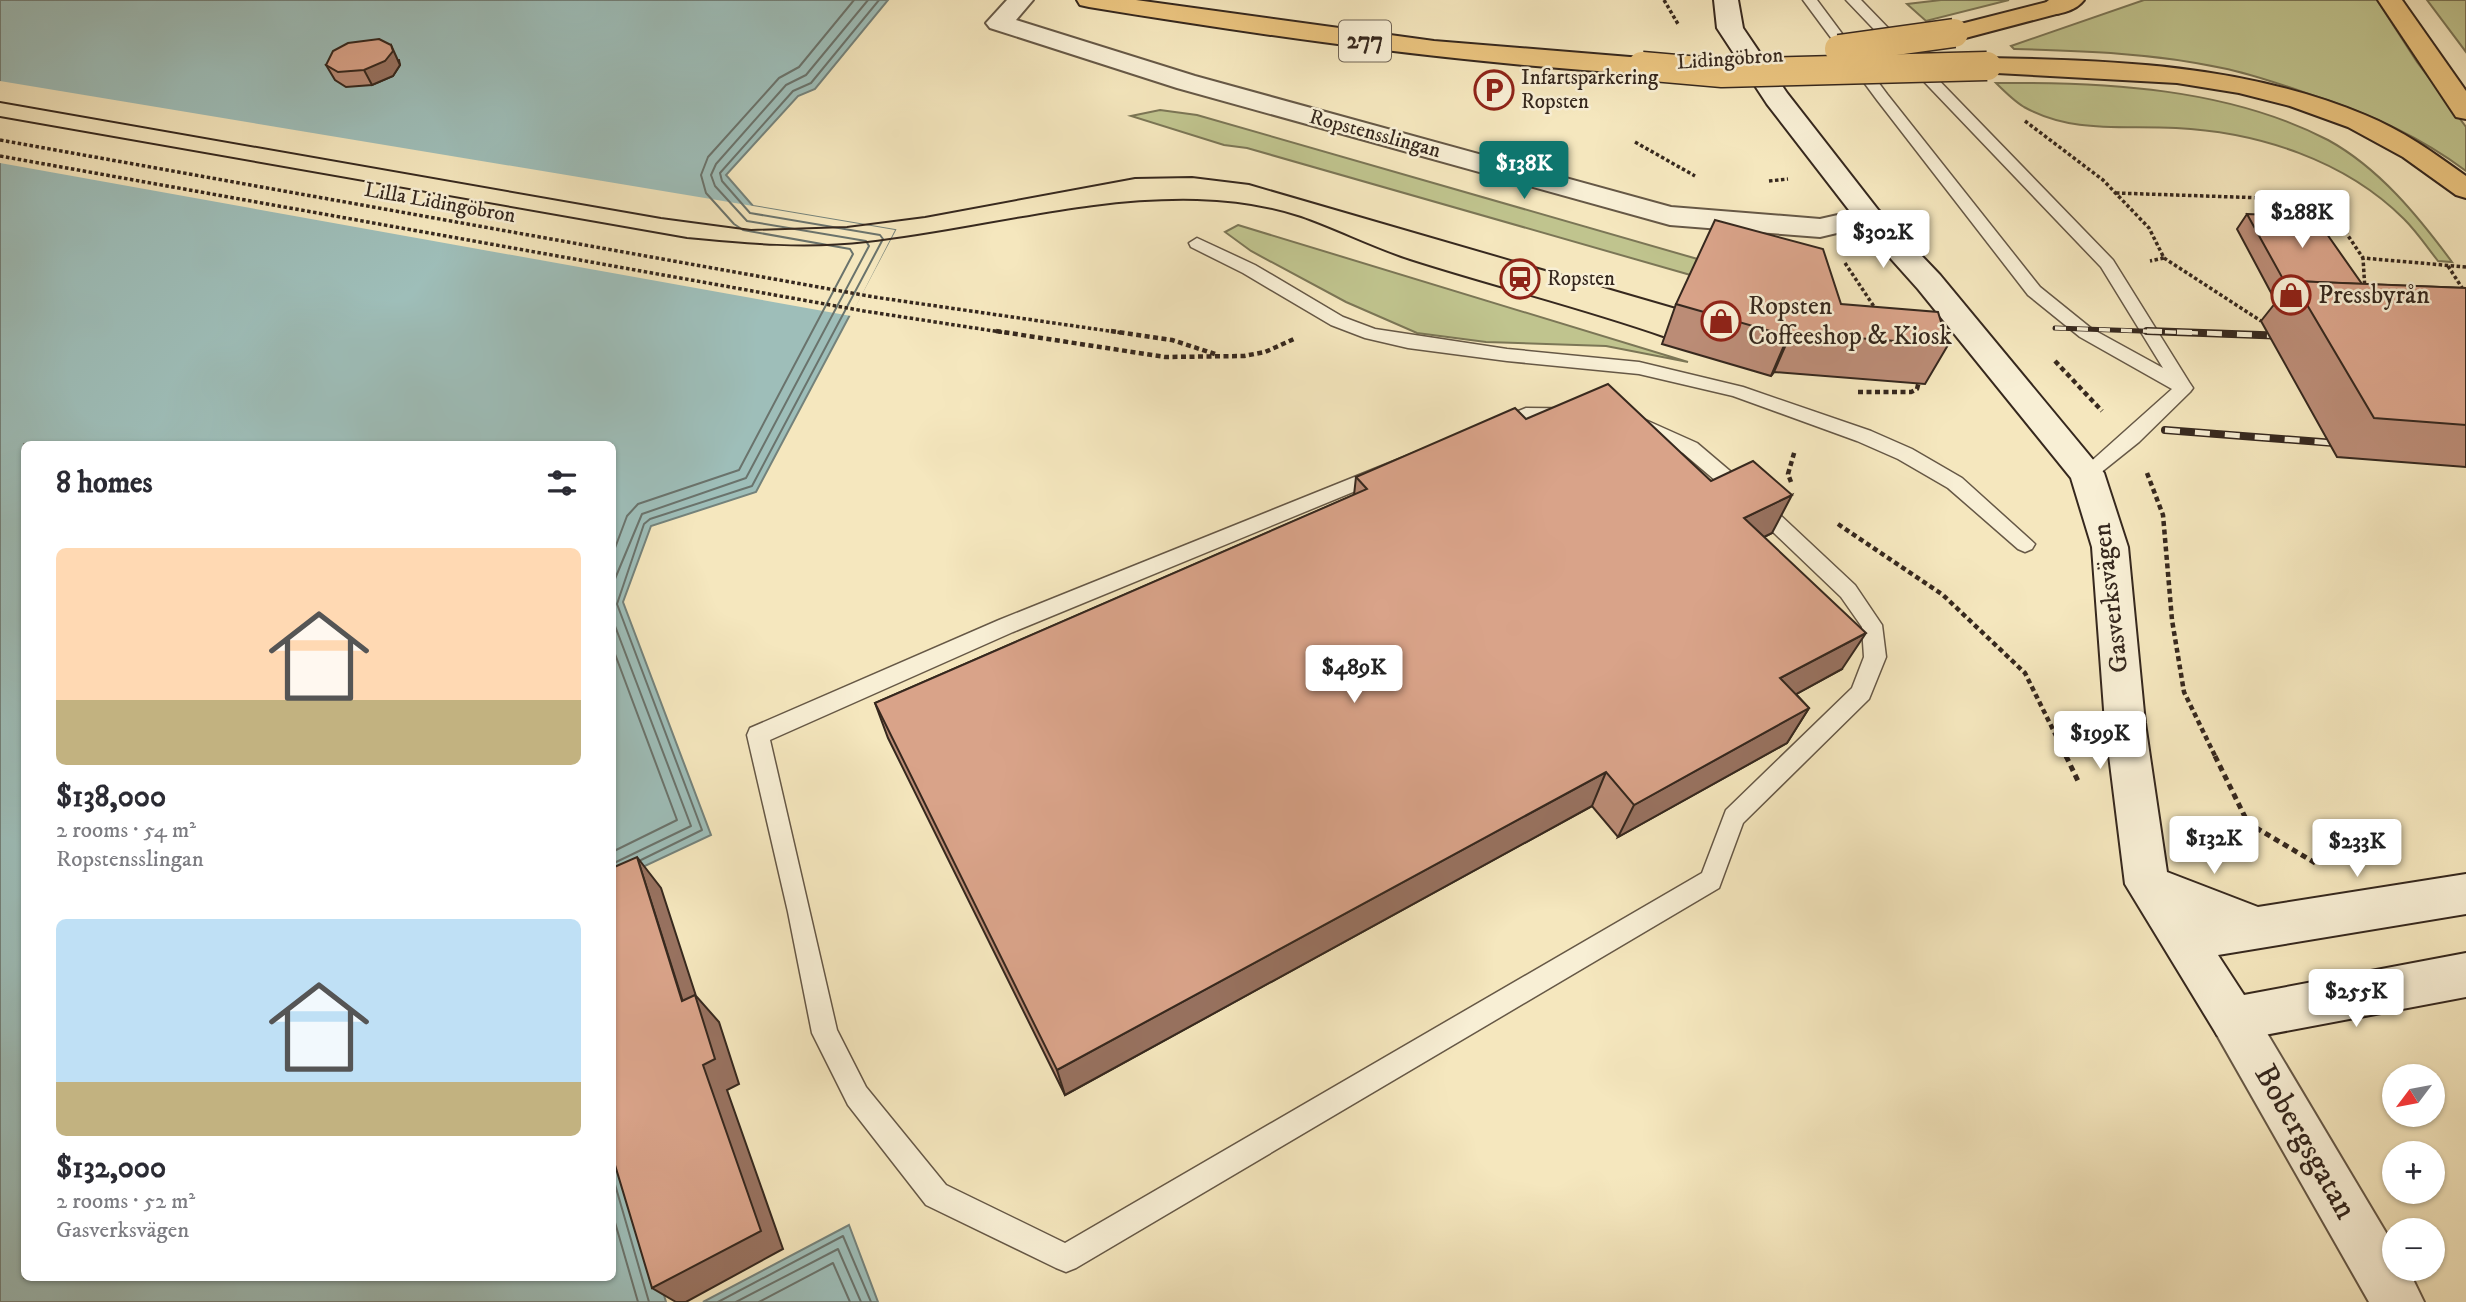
<!DOCTYPE html>
<meta charset="utf-8">
<style>
:root{--surface:#fff;--page:#f7f7f7;--text:#2b2b33;--muted:#7c7c81;--accent:#0f766e}
body{margin:0;font-family:"IM FELL DW Pica",serif;background:var(--page);color:var(--text);height:100vh;display:flex;flex-direction:column;font-size:26px;white-space:nowrap}
*{box-sizing:border-box;margin:0}
p{font-size:23px;color:var(--muted)}
.icon{flex:none;width:38px;height:38px;fill:none;stroke:currentColor;stroke-width:2;stroke-linecap:round;stroke-linejoin:round}
.map{position:relative;flex:1;overflow:hidden}
.panel{position:absolute;left:21px;top:441px;width:595px;height:840px;display:flex;flex-direction:column;background:var(--surface);border-radius:10px;box-shadow:0 2px 5px #0004}
.panel>*{flex:none}
.needle{width:46px;rotate:238deg}
.buttons{position:absolute;left:2382px;top:1064px;display:grid;gap:14px}
.buttons a{display:grid;place-items:center;width:63px;height:63px;border-radius:50%;background:var(--surface);box-shadow:0 2px 5px #0004;font-size:35px}
.price{position:absolute;translate:-50% -60px;padding:0 16px;border-radius:7px;background:#fff;color:#222;font-size:23px;line-height:46px;filter:drop-shadow(0 2px 4px #0008)}
.price::after{content:'';position:absolute;left:50%;top:42px;width:21px;height:16px;margin-left:-10px;background:inherit;clip-path:polygon(0 0,100% 0,50% 100%)}
.price.selected{background:var(--accent);color:#fff}
ul{padding:0;list-style:none}
li{display:grid;align-content:center;gap:14px;height:371px;padding:0 35px}
li span{display:grid;place-items:center;height:217px;border-radius:10px;color:#555}
li>.icon{margin-inline-start:auto}
span .icon{width:126px;height:126px;fill:#fffc;stroke-width:1}
li b{font-size:30px}
h2{display:flex;justify-content:space-between;align-items:center;height:84px;padding:0 35px;font-size:30px}
.map>svg:first-child{display:block}
.green{fill:#c0c48e;stroke:#7b7656;stroke-width:2}
.water{fill:#9ebeb9;stroke:#74827b;stroke-width:2}
.pier{fill:#f5e7be}
.lines{fill:none;stroke-linecap:round;stroke-linejoin:round}
.shore{stroke:#6a736c;stroke-width:2}
.service-casing{stroke:#665846;stroke-width:3}
.minor-casing{stroke:#665846;stroke-width:4}
.tertiary-casing{stroke:#665846;stroke-width:4}
.secondary-casing{stroke:#36281e;stroke-width:4}
.primary-casing{stroke:#36281e;stroke-width:4}
.motorway-casing{stroke:#36281e;stroke-width:4}
.path-far2{stroke:#36281e;stroke-width:3.5;stroke-dasharray:3.5 2.5;stroke-linecap:butt}
.path-far1{stroke:#36281e;stroke-width:4.5;stroke-dasharray:5 3.5;stroke-linecap:butt}
.path{stroke:#36281e;stroke-width:5;stroke-dasharray:6 4.5;stroke-linecap:butt}
.service{fill:#f8efd5;fill-rule:evenodd}
.minor{fill:#f8efd5;fill-rule:evenodd}
.tertiary{fill:#f8efd5;fill-rule:evenodd}
.secondary{fill:#f8efd5;fill-rule:evenodd}
.primary{fill:#eac47f;fill-rule:evenodd}
.motorway{fill:#eac47f;fill-rule:evenodd}
.tram{stroke:#36281e;stroke-width:2}
.rail-far1-casing{stroke:#36281e;stroke-width:5}
.rail-casing{stroke:#36281e;stroke-width:8}
.rail-far1{stroke:#f8efd5;stroke-width:3.5;stroke-dasharray:11;stroke-linecap:butt}
.rail{stroke:#f8efd5;stroke-width:5;stroke-dasharray:15;stroke-linecap:butt}
.primary-bridge-casing{stroke:#36281e;stroke-width:31;stroke-linecap:butt}
.primary-bridge{stroke:#eac47f;stroke-width:28}
.wall{fill:#bb8c76;stroke:#36281e;stroke-width:2}
.shaded-wall{fill:#987260;stroke:#36281e;stroke-width:2}
.building{fill:#d9a389;stroke:#36281e;stroke-width:2}
.labels{text-anchor:middle;dominant-baseline:central;stroke-width:5;stroke-linejoin:round;paint-order:stroke}
.far-street-label{font-size:21px;fill:#36281e;stroke:#f8efd5}
.far-poi-label{font-size:21px;fill:#36281e;stroke:#f8efd5;text-anchor:start}
.shield{fill:#f8efd5;stroke:#706455;stroke-width:2}
.shield-label{font-size:24px;font-weight:bold;fill:#36281e}
.poi-label{font-size:26px;fill:#36281e;stroke:#f8efd5;text-anchor:start}
.street-label{font-size:26px;fill:#36281e;stroke:#f8efd5}
.near-street-label{font-size:32px;fill:#36281e;stroke:#f8efd5}
</style>
<div class="map">
<svg width="2466" height="1302" viewBox="0 0 2466 1302">
<rect width="100%" height="100%" fill="#f5e7be"/>
<filter id="stains"><feTurbulence type="fractalNoise" baseFrequency=".00286" numOctaves="4"/><feColorMatrix values="0 0 0 0 .2 0 0 0 0 .09 0 0 0 0 .02 0 0 0 .5 -.17"/></filter>
<radialGradient id="worn" r=".72"><stop offset=".6" stop-color="#630" stop-opacity="0"/><stop offset="1" stop-color="#630" stop-opacity=".3"/></radialGradient>
<!-- green -->
<g class="green">
<polygon points="1941,0 2009,0 1926,21 1907,4"/>
<path d="M2144 0H2377L2417 62 2466 127V171C2418 135 2366 112 2309 94 2280 84 2252 74 2222 68 2154 53 2083 51 2014 49L2011 46Z"/>
<polygon points="2427,0 2466,0 2466,52"/>
<path d="M1996 83C2106 82 2228 88 2328 140 2379 168 2418 216 2452 262L2438 261C2427 247 2417 232 2404 219 2345 160 2258 132 2176 128 2123 125 2073 134 2024 107 2014 101 2004 91 1996 83Z"/>
<polygon points="1160,110 1197,115 1701,260 1694,276 1247,148 1224,145 1131,116"/>
<polygon points="1238,225 1688,362 1606,346 1486,342 1417,333 1346,302 1251,251 1225,232"/>
</g>
<!-- water -->
<g class="water">
<polygon points="0,0 888,0 815,89 798,96 726,175 753,206 895,230 756,492 651,526 623,602 711,835 613,881 612,444 24,444 24,1278 612,1278 613,1118 666,1302 0,1302"/>
<polygon points="849,1225 878,1302 703,1302"/>
</g>
<!-- pier -->
<polygon class="pier" points="0,81 753,206 895,230 851,316 0,163"/>
<g class="lines">
<!-- shore -->
<g class="shore">
<polyline points="612,556 627,516 638,504 739,470 853,254 850,249 743,230 734,224 706,193 701,175 708,157 779,78 799,67 854,0"/>
<polyline points="612,586 642,514 746,478 869,246 866,241 747,221 715,186 711,175 716,164 786,85 806,75 868,0"/>
<polyline points="612,618 691,826 612,864"/>
<polyline points="612,646 677,820 612,852"/>
<polyline points="641,860 702,830 617,604 644,524 650,519 752,486 883,239 880,235 750,213 722,181 720,173 793,91 811,83 879,0"/>
<polyline points="612,1174 649,1302"/>
<polyline points="612,1212 638,1302"/>
<polyline points="718,1302 843,1236 871,1302"/>
<polyline points="736,1302 838,1249 861,1302"/>
<polyline points="759,1302 833,1263 850,1302"/>
</g>
<!-- service casing -->
<g class="service-casing">
<g id="service">
<polygon points="1803,0 1817,0 1887,94 2040,287 2092,329 2163,368 2101,267 1846,0 1861,0 2113,260 2189,382 2193,388 2190,392 2139,442 2094,478 2080,478 2078,473 2172,389 2080,337 2028,295 1877,100"/>
<polygon points="1197,238 1255,265 1343,317 1375,329 1507,349 1639,362 1743,387 1871,431 1912,449 1962,478 2035,544 2032,549 2025,552 2018,549 1948,488 1898,459 1857,441 1733,396 1639,374 1507,361 1408,348 1365,338 1331,325 1243,273 1191,247 1189,243"/>
<path d="M1526 408 1621 409 1697 443 1763 499 1855 585 1882 625 1886 657 1869 699 1743 823 1719 888 1076 1268 1066 1272 1056 1268 926 1205 848 1105 812 1033 788 912 747 735 750 728 999 620ZM1528 420 1618 421 1683 453 1749 509 1841 597 1862 627 1864 657 1852 688 1726 810 1702 873 1065 1243 946 1185 866 1087 837 1030 770 740 1013 632Z"/>
</g>
</g>
<!-- minor casing -->
<g class="minor-casing">
<polygon id="minor" points="1007,0 1033,0 1016,20 1195,76 1671,207 1820,219 1869,208 1879,211 1884,217 1879,223 1820,237 1670,225 1177,88 990,28 986,23"/>
</g>
<!-- tertiary casing -->
<g class="tertiary-casing">
<polygon id="tertiary" points="2233,997 2249,1003 2394,1246 2394,1269 2408,1269 2424,1302 2369,1302 2217,1035 2210,1019 2217,1003"/>
</g>
<!-- secondary casing -->
<g class="secondary-casing">
<polygon id="secondary" points="1714,0 1738,0 1743,28 1787,93 1879,211 1940,275 2104,473 2128,547 2145,723 2167,872 2258,907 2466,874 2466,914 2218,955 2244,995 2466,953 2466,997 2233,1041 2217,1035 2125,884 2105,723 2092,547 2071,478 1918,289 1859,223 1767,104 1717,28"/>
</g>
<!-- primary casing -->
<g class="primary-casing">
<g id="primary">
<path d="M1077 0H1136L1434 41 1642 58 1651 60 1655 66 1651 72 1642 74C1456 63 1273 37 1089 7L1080 5Z"/>
<polygon points="2051,1 2060,3 2063,8 2060,13 1954,41 1945,38 1941,33 1945,28"/>
<path d="M1987 58C2116 60 2245 65 2365 115 2402 130 2434 153 2466 176V198L2456 195 2403 157 2348 127 2290 106 2239 93 2177 83 1978 72 1974 66 1978 60Z"/>
</g>
</g>
<!-- motorway casing -->
<g class="motorway-casing">
<g id="motorway">
<path d="M2049 0H2084C2076 11 2055 17 2042 13L2039 8Z"/>
<polygon points="2378,0 2402,0 2466,91 2466,119 2456,117"/>
</g>
</g>
<!-- path-far2 -->
<g class="path-far2">
<polyline points="1664,0 1678,24"/>
<polyline points="2025,121 2103,180 2149,228 2164,258 2150,261"/>
<polyline points="0,140 874,297 1123,333"/>
<polyline points="1635,142 1695,176"/>
<polyline points="0,156 864,311 1007,333"/>
<polyline points="1769,181 1788,179"/>
<polyline points="2116,193 2324,200 2363,258"/>
<polyline points="2164,258 2261,321"/>
<polyline points="1845,263 1877,311"/>
<polyline points="2448,266 2466,294"/>
<polyline points="2365,290 2363,258 2466,267"/>
</g>
<!-- path-far1 -->
<g class="path-far1">
<polyline points="996,331 1165,357 1244,356 1265,352 1294,339"/>
<polyline points="1111,331 1172,340 1215,354"/>
<polyline points="2055,361 2102,411"/>
<polyline points="1858,392 1911,392 1917,389 1919,381"/>
<polyline points="2147,473 2163,515 2172,620 2184,692 2216,758"/>
<polyline points="1791,482 1788,474 1795,450"/>
<polyline points="1838,524 1943,595 2025,673 2067,758"/>
</g>
<!-- path -->
<g class="path">
<polyline points="2066,756 2079,783"/>
<polyline points="2215,756 2248,823 2317,864"/>
</g>
<!-- service -->
<use href="#service" class="service"/>
<!-- minor -->
<use href="#minor" class="minor"/>
<!-- tertiary -->
<use href="#tertiary" class="tertiary"/>
<!-- secondary -->
<use href="#secondary" class="secondary"/>
<!-- primary -->
<use href="#primary" class="primary"/>
<!-- motorway -->
<use href="#motorway" class="motorway"/>
<!-- tram -->
<g class="tram">
<polyline points="0,102 661,218 751,230 847,227 925,217 1135,178 1192,177 1249,184 1676,308"/>
<path d="M0 117 687 238C747 244 807 249 867 242 977 230 1085 197 1197 200 1232 201 1268 206 1301 217 1338 230 1373 248 1410 260 1494 287 1580 308 1663 337"/>
</g>
<!-- rail-far1 casing -->
<g class="rail-far1-casing">
<polyline id="rail-far1" points="2055,328 2198,333"/>
</g>
<!-- rail casing -->
<g class="rail-casing">
<g id="rail">
<polyline points="2147,331 2288,336"/>
<polyline points="2165,430 2347,444"/>
</g>
</g>
<!-- rail-far1 -->
<use href="#rail-far1" class="rail-far1"/>
<!-- rail -->
<use href="#rail" class="rail"/>
<!-- primary-bridge casing -->
<g class="primary-bridge-casing">
<g id="primary-bridge">
<polyline points="1839,49 1954,33"/>
<polyline points="1642,66 1722,73 1987,66"/>
</g>
</g>
<!-- primary-bridge -->
<use href="#primary-bridge" class="primary-bridge"/>
</g>
<!-- wall -->
<g class="wall">
<polygon points="399,60 400,65 393,76 372,85 346,87 335,80 326,65"/>
<polygon points="2247,214 2362,284 2466,288 2466,467 2337,457 2261,321 2276,302 2237,229"/>
<polygon points="1676,304 1841,304 1948,345 1925,384 1774,372 1771,376 1662,344"/>
<polygon points="1526,419 1711,481 1772,533 1764,537 1842,669 1796,694 1809,708 1787,743 1618,837 1592,806 1065,1095 888,738 875,703 1354,495 1356,477"/>
</g>
<!-- shaded-wall -->
<g class="shaded-wall">
<polygon points="391,45 400,65 393,76 372,85 364,70"/>
<polygon points="1791,333 1774,372 1771,376 1788,336"/>
<polygon points="1792,495 1772,533 1726,556 1744,518"/>
<polygon points="1866,633 1842,669 1760,714 1780,678"/>
<polygon points="1809,708 1787,743 1618,837 1634,805"/>
<polygon points="1606,772 1592,806 1065,1095 1057,1070"/>
<polygon points="637,857 661,888 696,996 719,1022 739,1084 727,1090 783,1249 686,1302 676,1302 652,1288 703,1065"/>
</g>
<!-- building -->
<g class="building">
<polygon points="379,39 391,45 393,51 385,61 364,70 338,72 326,65 333,51 348,43"/>
<polygon points="2247,214 2315,217 2362,284 2293,281 2288,288"/>
<polygon points="1715,220 1823,249 1841,304 1938,312 1948,345 1791,333 1788,336 1676,304"/>
<polygon points="2293,281 2466,288 2466,425 2374,418"/>
<polygon points="1608,384 1711,481 1753,461 1792,495 1744,518 1866,633 1780,678 1809,708 1634,805 1606,772 1057,1070 875,703 1367,489 1356,477 1515,408 1526,419"/>
<polygon points="637,857 682,1001 695,995 715,1059 703,1065 761,1231 652,1288 612,1155 612,868"/>
</g>
<!-- icons -->
<defs>
<g id="parking-ring" transform="scale(2.0125)"><circle r="9.5" fill="#f8efd5" stroke="#8f2418" stroke-width="1.5"/><path d="M-3.5-5.5H1a3.5 3.5 0 0 1 0 7H-1V5.5H-3.5ZM-1-3.4V-.6H.8a1.4 1.4 0 0 0 0-2.8Z" fill="#8f2418"/></g>
<g id="station-ring" transform="scale(2.0125)"><circle r="9.5" fill="#f8efd5" stroke="#8f2418" stroke-width="1.5"/><path d="M-3-6H3Q5-6 5-4V2Q5 4 3 4L4.5 6H3L1.5 4h-3L-3 6H-4.5L-3 4Q-5 4-5 2V-4Q-5-6-3-6ZM-3.5-4v3h7v-3ZM-3.5 1v1.5H-2V1ZM2 1v1.5H3.5V1Z" fill="#8f2418"/></g>
<g id="shop-ring" transform="scale(2.0125)"><circle r="9.5" fill="#f8efd5" stroke="#8f2418" stroke-width="1.5"/><path d="M-5-2.5h2.3a2.7 3.5 0 0 1 5.4 0H5L5.5 6h-11ZM-1.5-2.5h3a1.5 2.3 0 0 0-3 0Z" fill="#8f2418"/></g>
</defs>
<g fill-rule="evenodd">
<use href="#parking-ring" x="1494" y="90"/>
<use href="#station-ring" x="1520" y="279"/>
<use href="#shop-ring" x="2291" y="295"/>
<use href="#shop-ring" x="1721" y="321"/>
</g>
<g class="labels">
<!-- far-street labels -->
<g class="far-street-label">
<text transform="translate(1730 59) rotate(-4)">Lidingöbron</text>
<text transform="translate(1375 134) rotate(15)">Ropstensslingan</text>
<text transform="translate(440 203) rotate(10)">Lilla Lidingöbron</text>
</g>
<!-- far-poi labels -->
<g class="far-poi-label">
<text x="1521" y="78">Infartsparkering<tspan x="1521" dy="24">Ropsten</tspan></text>
<text x="1547" y="279">Ropsten</text>
</g>
<!-- shield labels -->
<rect class="shield" x="1339" y="20.5" width="52" height="41" rx="5"/>
<g class="shield-label">
<text x="1365" y="41">277</text>
</g>
<!-- poi labels -->
<g class="poi-label">
<text x="2318" y="295">Pressbyrån</text>
<text x="1748" y="306">Ropsten<tspan x="1748" dy="30">Coffeeshop &amp; Kiosk</tspan></text>
</g>
<!-- street labels -->
<g class="street-label">
<text transform="translate(2111 598) rotate(-97)">Gasverksvägen</text>
</g>
<!-- near-street labels -->
<g class="near-street-label">
<text transform="translate(2305 1142) rotate(60)">Bobergsgatan</text>
</g>
</g>
<rect width="100%" height="100%" filter="url(#stains)"/>
<rect width="100%" height="100%" fill="url(#worn)"/>
</svg>
<div class="buttons">
<a><svg class="needle" viewBox="-14 -14 28 28"><path d="M0-13l5 13h-10z" fill="#e53935"/><path d="M0 13l5-13h-10z" fill="#7c7c81"/></svg></a>
<a>+</a>
<a>−</a>
</div>
<b class="price selected" style="left:1524px;top:201px">$138K</b>
<b class="price" style="left:2302px;top:250px">$288K</b>
<b class="price" style="left:1883px;top:270px">$302K</b>
<b class="price" style="left:1354px;top:705px">$489K</b>
<b class="price" style="left:2100px;top:771px">$199K</b>
<b class="price" style="left:2214px;top:876px">$132K</b>
<b class="price" style="left:2357px;top:879px">$233K</b>
<b class="price" style="left:2356px;top:1029px">$255K</b>
<section class="panel">
<h2>8 homes<svg class="icon" aria-label="filters" viewBox="0 0 24 24"><path d="M4 7h16M4 17h16"/><circle cx="9" cy="7" r="2"/><circle cx="15" cy="17" r="2"/></svg></h2>
<ul>
<li><span style="background:linear-gradient(#ffd9b3 70%,#c2b280 0)"><svg class="icon" aria-label="home" viewBox="0 0 24 24"><path d="M3 11l9-7 9 7M6 9v11h12V9"/></svg></span><div><b>$138,000</b><p>2 rooms · 54 m²</p><p>Ropstensslingan</p></div></li>
<li><span style="background:linear-gradient(#bfe0f5 75%,#c2b280 0)"><svg class="icon" aria-label="home" viewBox="0 0 24 24"><path d="M3 11l9-7 9 7M6 9v11h12V9"/></svg></span><div><b>$132,000</b><p>2 rooms · 52 m²</p><p>Gasverksvägen</p></div></li>
</ul>
</section>
</div>
